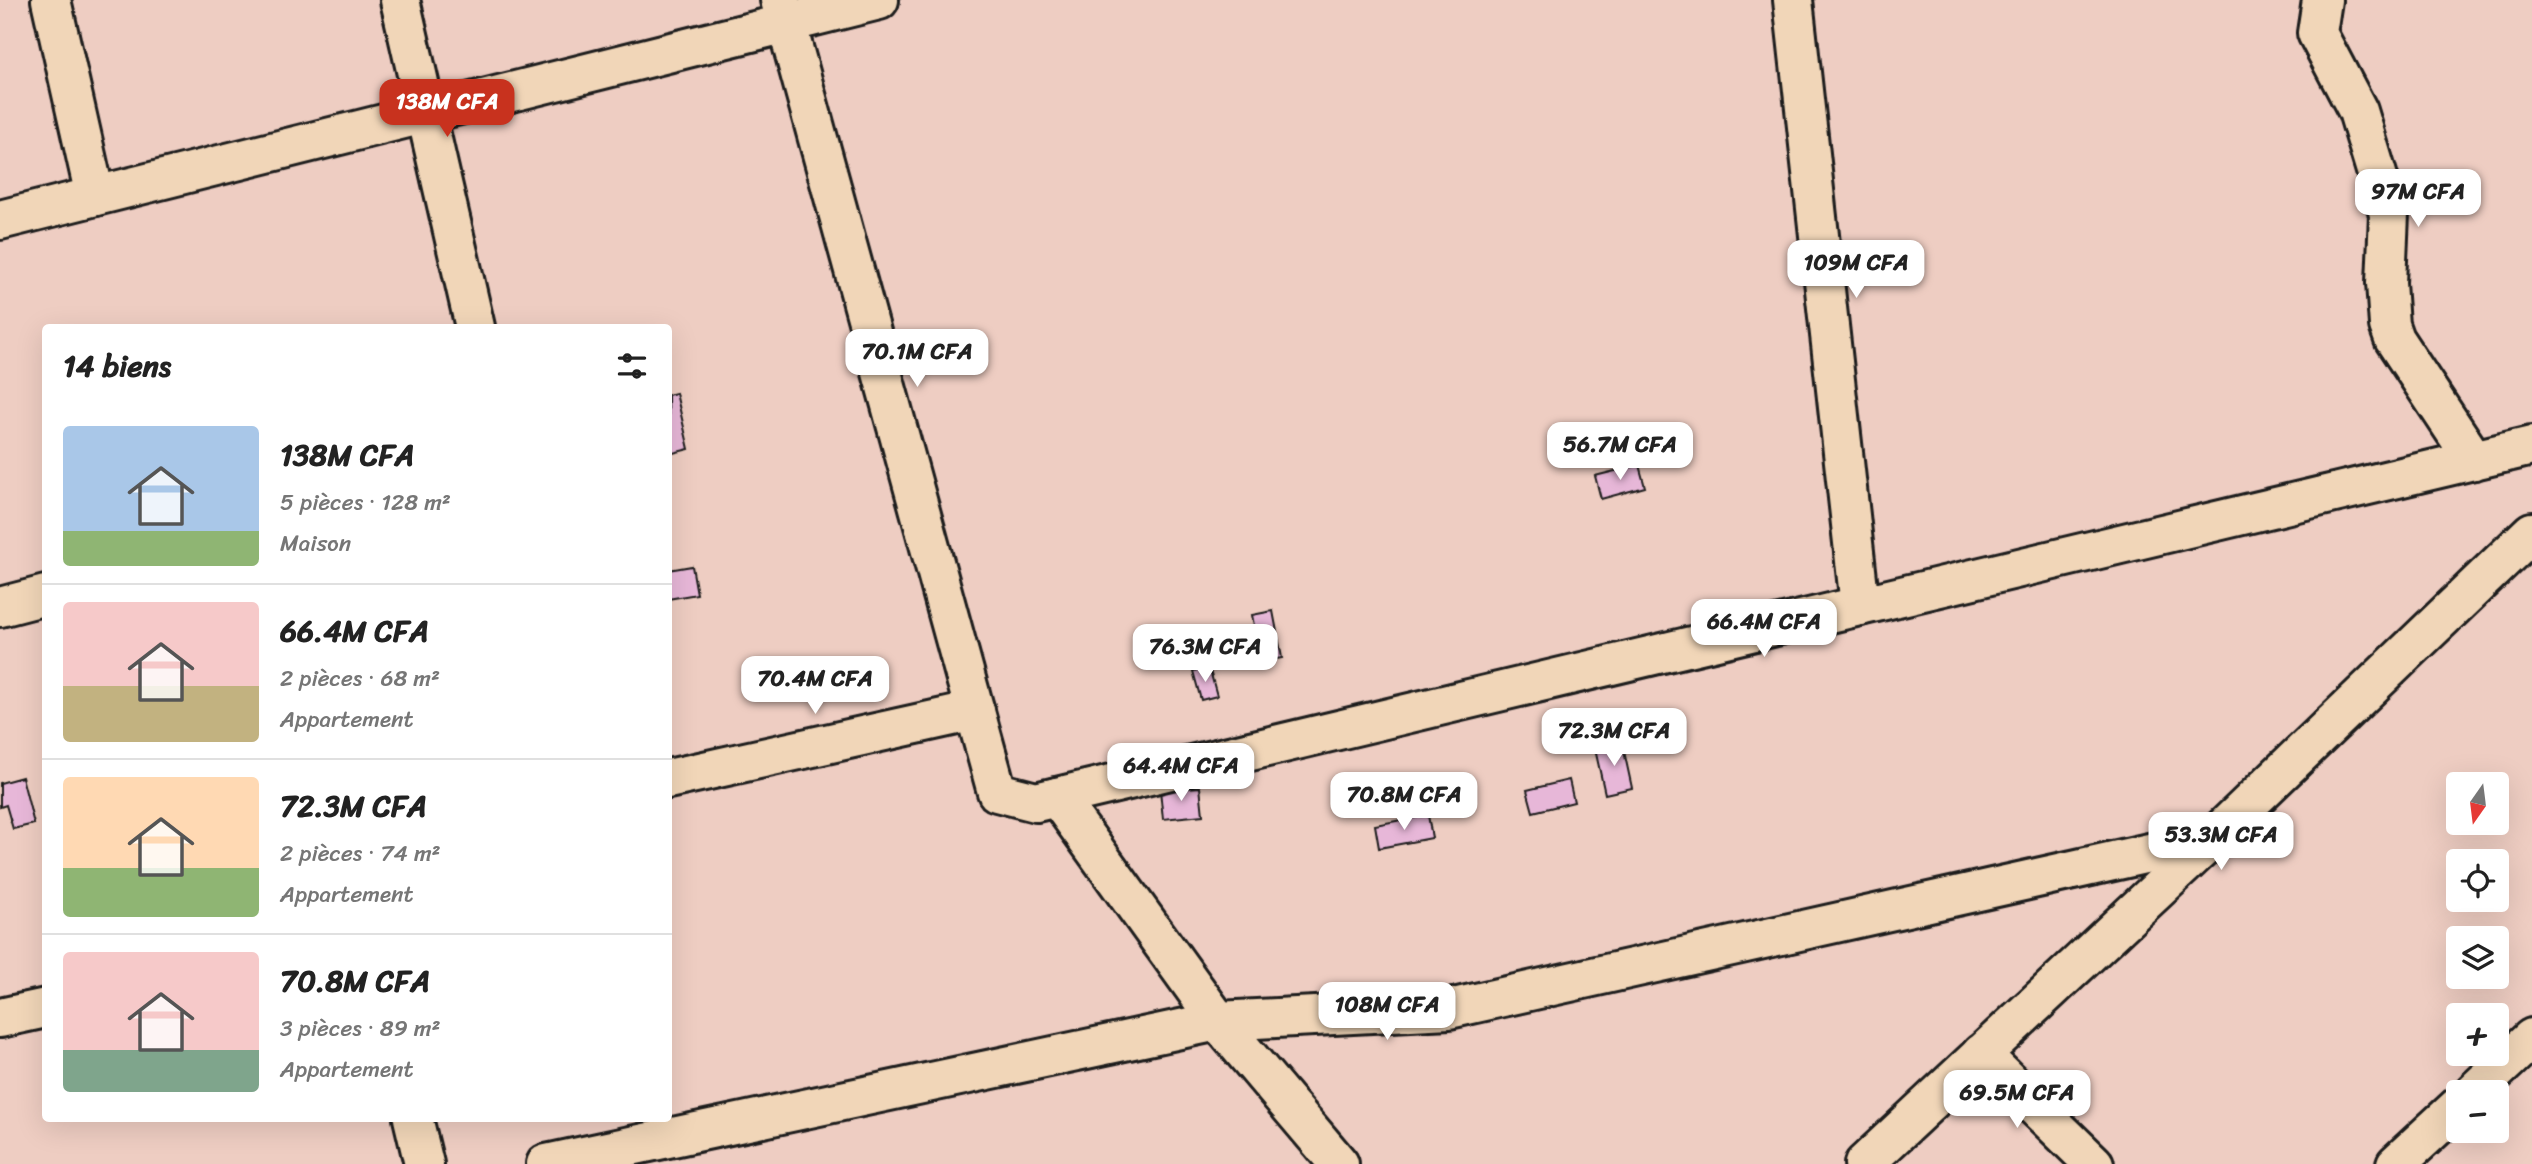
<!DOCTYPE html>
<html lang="fr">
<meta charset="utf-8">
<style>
:root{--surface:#fff;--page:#f6f6f6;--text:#222;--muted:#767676;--line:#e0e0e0;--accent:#c8321e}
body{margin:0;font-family:Sriracha,sans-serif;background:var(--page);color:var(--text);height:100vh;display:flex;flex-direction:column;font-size:26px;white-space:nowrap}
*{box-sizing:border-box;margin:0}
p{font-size:23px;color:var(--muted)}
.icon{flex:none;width:38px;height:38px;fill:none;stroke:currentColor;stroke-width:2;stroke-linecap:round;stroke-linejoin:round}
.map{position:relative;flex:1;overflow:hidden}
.details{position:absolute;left:42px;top:324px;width:630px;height:798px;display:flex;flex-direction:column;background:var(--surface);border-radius:7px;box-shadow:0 7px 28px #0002}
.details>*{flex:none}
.needle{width:46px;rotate:194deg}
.fabs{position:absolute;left:2446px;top:772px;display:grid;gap:14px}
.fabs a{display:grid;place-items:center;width:63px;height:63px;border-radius:7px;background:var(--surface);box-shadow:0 7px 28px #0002;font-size:35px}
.price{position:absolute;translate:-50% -60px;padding:0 16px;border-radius:14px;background:#fff;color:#222;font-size:23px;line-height:46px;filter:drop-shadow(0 2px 4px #0008)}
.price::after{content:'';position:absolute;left:50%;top:42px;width:21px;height:16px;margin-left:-10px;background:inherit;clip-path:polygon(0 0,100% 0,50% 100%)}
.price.current{background:var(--accent);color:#fff}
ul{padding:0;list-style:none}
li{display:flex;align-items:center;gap:21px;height:175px;padding:0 21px}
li+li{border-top:2px solid var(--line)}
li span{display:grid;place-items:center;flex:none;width:196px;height:140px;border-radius:7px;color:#555}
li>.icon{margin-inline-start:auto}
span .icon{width:84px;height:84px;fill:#fffc;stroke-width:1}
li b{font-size:30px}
h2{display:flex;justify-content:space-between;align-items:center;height:84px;padding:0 21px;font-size:30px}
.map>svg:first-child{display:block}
.building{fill:#e7b7d8;stroke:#1c1c1c;stroke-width:2}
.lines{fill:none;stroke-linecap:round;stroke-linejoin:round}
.minor-casing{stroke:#1c1c1c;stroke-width:44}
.minor{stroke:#f1d6b8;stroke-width:38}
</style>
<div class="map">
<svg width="2532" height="1164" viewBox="0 0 2532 1164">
<rect width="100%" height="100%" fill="#eecdc2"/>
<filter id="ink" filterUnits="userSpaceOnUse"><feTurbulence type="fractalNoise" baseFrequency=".0143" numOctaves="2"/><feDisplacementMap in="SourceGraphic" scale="14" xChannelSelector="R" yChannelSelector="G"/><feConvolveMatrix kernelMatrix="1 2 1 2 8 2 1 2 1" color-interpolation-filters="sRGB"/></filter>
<g filter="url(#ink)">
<!-- building -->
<g class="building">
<polygon points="676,393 689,449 669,454 668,395"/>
<polygon points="1639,465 1645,487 1601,499 1595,476"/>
<polygon points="692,566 697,594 668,599 668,570"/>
<polygon points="1273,611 1282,658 1261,662 1252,615"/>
<polygon points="1209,667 1217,696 1201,700 1193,671"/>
<polygon points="1622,742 1632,788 1605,794 1595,749"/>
<polygon points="22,777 34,824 13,829 6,805 0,807 0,783"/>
<polygon points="1569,780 1574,802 1533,812 1527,790"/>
<polygon points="1200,787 1203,815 1163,819 1160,790"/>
<polygon points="1428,815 1432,838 1379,848 1375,825"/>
</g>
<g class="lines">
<!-- minor casing -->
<g class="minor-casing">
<g id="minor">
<polyline points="51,0 95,196"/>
<polyline points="400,0 475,327"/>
<polyline points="780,0 997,792 1036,802 2532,446"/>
<polyline points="1793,0 1860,606"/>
<polyline points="2322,0 2317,33 2358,111 2389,214 2386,283 2389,325 2394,339 2474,460"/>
<polyline points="0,220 879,0"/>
<polyline points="0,607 46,595"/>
<polyline points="668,779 975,711"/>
<polyline points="1057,797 1218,1021 1339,1164"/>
<polyline points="0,1018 46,1008"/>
<polyline points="1981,1054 2094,1164"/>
<polyline points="2474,1092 2532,1038"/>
<polyline points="413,1118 424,1164"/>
<polyline points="546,1164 1218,1021 1449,1009 2212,839"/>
<polyline points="1864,1164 2212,839 2532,532"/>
<polyline points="2396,1164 2459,1106"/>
</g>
</g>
<!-- minor -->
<use href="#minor" class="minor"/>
</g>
</g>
</svg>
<div class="fabs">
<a><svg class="needle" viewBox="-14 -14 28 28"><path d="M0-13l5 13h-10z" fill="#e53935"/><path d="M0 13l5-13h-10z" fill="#767676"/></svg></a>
<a><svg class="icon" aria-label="locate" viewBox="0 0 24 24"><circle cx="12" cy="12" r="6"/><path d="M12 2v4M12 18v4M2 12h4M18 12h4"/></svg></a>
<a><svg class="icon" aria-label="layers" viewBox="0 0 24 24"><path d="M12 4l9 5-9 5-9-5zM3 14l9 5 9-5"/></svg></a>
<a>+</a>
<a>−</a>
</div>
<b class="price current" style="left:447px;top:139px">138M CFA</b>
<b class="price" style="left:2418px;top:229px">97M CFA</b>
<b class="price" style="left:1856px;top:300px">109M CFA</b>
<b class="price" style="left:917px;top:389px">70.1M CFA</b>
<b class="price" style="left:1620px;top:482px">56.7M CFA</b>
<b class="price" style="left:1764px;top:659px">66.4M CFA</b>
<b class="price" style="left:1205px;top:684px">76.3M CFA</b>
<b class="price" style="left:815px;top:716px">70.4M CFA</b>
<b class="price" style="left:1614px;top:768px">72.3M CFA</b>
<b class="price" style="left:1181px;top:803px">64.4M CFA</b>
<b class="price" style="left:1404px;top:832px">70.8M CFA</b>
<b class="price" style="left:2221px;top:872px">53.3M CFA</b>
<b class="price" style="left:1387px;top:1042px">108M CFA</b>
<b class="price" style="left:2017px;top:1130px">69.5M CFA</b>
<section class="details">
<h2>14 biens<svg class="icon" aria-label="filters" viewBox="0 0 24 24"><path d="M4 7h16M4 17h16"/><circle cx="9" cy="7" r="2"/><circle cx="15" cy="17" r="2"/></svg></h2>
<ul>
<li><span style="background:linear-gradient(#a9c7e8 75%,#8fb573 0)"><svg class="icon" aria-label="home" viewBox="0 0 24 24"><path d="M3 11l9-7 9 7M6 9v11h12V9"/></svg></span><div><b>138M CFA</b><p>5 pièces · 128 m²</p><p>Maison</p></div></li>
<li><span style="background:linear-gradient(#f6c9c9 60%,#c2b280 0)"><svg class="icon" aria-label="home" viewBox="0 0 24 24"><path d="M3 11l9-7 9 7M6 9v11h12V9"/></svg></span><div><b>66.4M CFA</b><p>2 pièces · 68 m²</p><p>Appartement</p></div></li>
<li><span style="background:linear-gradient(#ffd9b3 65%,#8fb573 0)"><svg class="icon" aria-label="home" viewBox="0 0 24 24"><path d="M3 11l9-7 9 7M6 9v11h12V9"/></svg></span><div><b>72.3M CFA</b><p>2 pièces · 74 m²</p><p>Appartement</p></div></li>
<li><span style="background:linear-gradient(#f6c9c9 70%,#7fa58c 0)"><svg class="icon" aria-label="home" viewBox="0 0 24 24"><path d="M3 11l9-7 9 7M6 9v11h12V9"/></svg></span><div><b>70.8M CFA</b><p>3 pièces · 89 m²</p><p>Appartement</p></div></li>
</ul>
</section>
</div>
